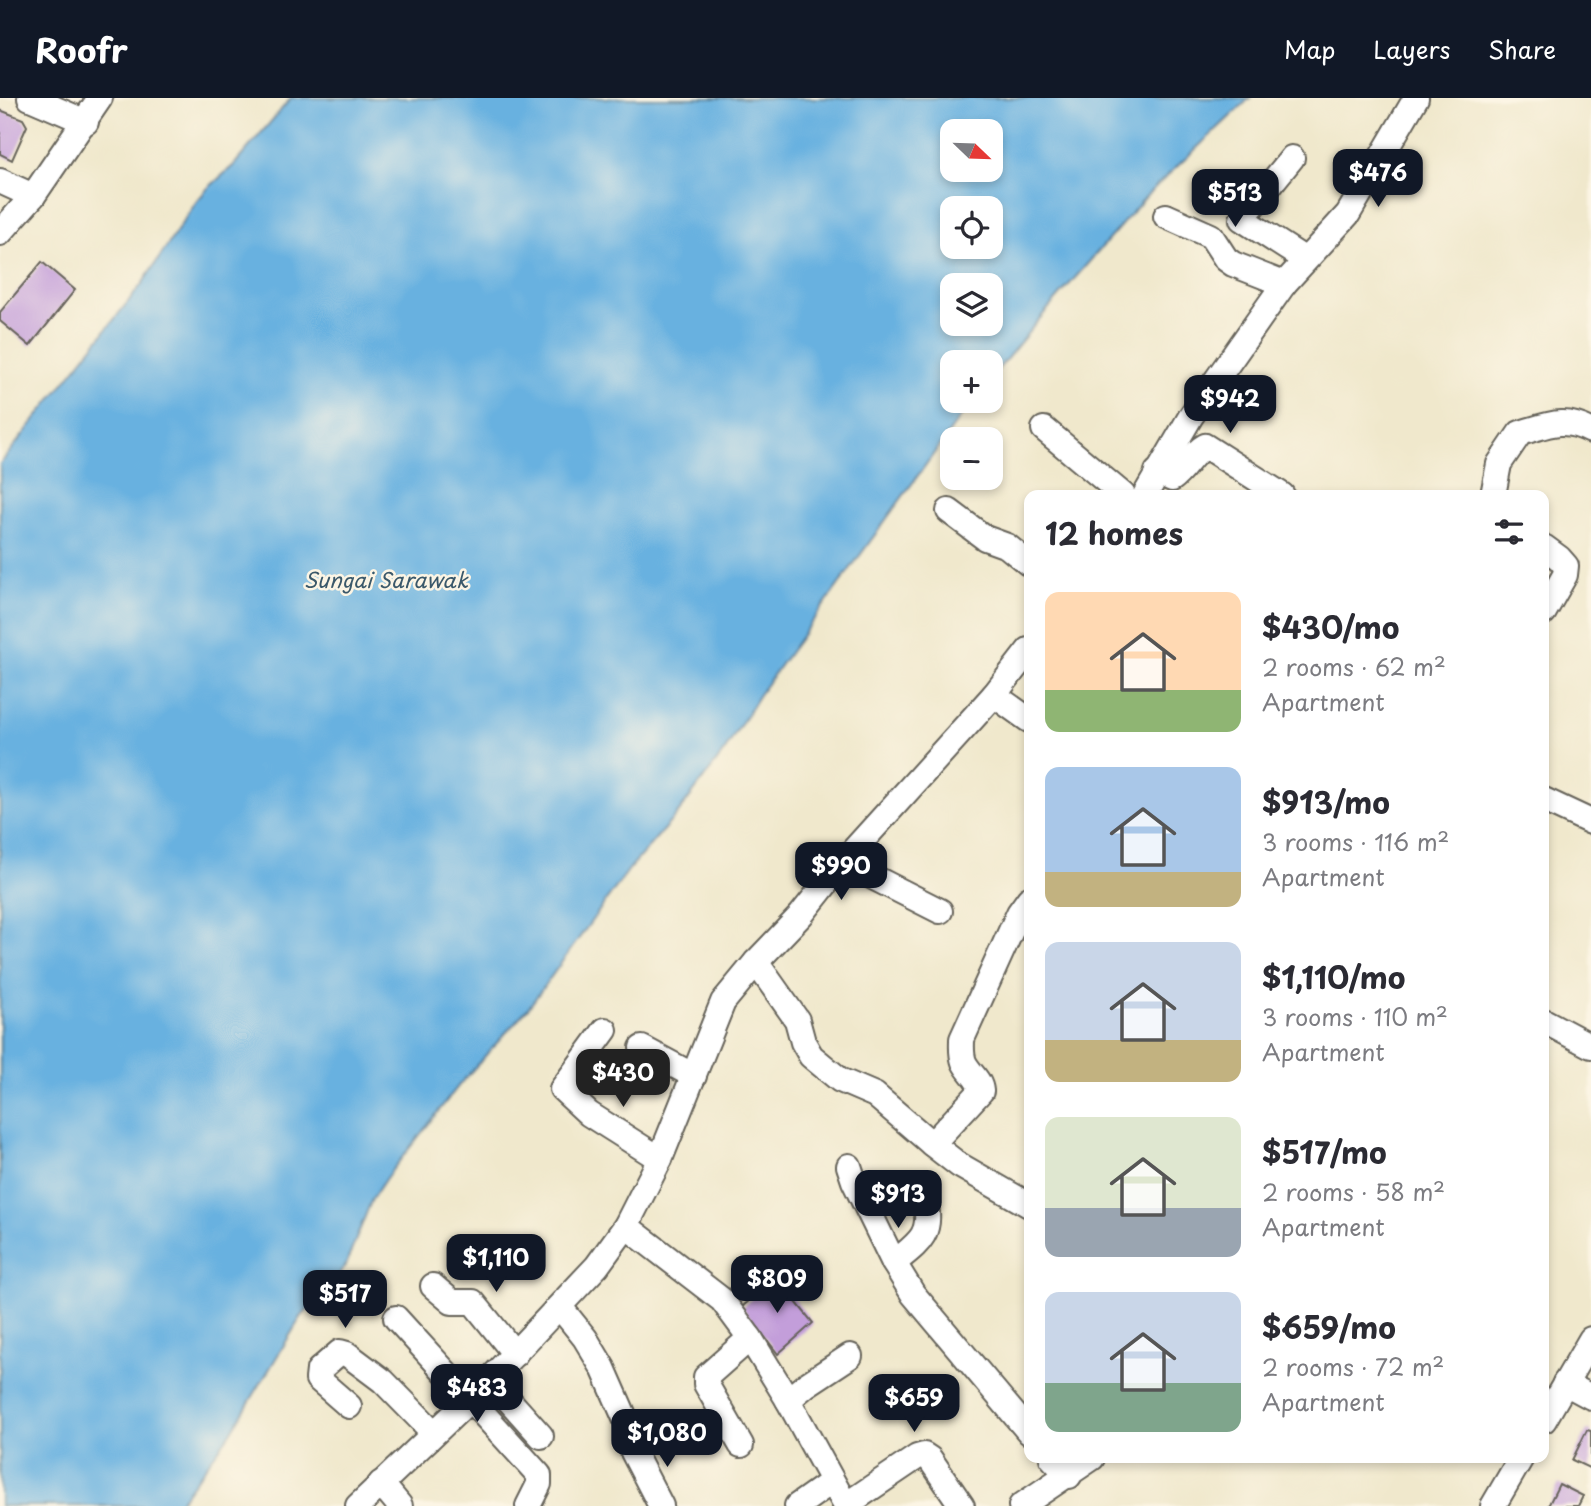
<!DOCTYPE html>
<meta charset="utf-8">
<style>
:root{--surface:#fff;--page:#f7f7f7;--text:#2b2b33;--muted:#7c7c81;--accent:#111827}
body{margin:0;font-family:"Playpen Sans",sans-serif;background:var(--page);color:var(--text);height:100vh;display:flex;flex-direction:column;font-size:26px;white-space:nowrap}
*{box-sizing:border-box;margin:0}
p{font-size:23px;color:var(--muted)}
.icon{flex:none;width:38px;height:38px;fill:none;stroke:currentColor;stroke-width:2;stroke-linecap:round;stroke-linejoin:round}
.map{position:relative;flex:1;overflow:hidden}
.sheet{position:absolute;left:1024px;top:392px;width:525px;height:973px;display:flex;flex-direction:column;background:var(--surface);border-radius:14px;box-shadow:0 4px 10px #0003}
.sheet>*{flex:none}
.needle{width:46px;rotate:113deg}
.buttons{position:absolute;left:940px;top:21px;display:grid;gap:14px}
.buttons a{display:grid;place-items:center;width:63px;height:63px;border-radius:14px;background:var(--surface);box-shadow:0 4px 10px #0003;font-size:35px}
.price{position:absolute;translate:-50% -60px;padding:0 16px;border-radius:14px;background:var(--accent);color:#fff;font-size:23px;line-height:46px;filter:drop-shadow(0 2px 4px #0008)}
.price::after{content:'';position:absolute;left:50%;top:42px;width:21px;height:16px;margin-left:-10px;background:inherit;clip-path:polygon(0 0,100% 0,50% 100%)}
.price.current{background:#222;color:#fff}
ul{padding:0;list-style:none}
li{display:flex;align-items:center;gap:21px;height:175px;padding:0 21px}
li span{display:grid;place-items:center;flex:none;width:196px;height:140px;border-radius:14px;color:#555}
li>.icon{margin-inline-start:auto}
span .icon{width:84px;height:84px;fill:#fffc;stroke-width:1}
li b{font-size:30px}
h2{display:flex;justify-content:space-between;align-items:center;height:84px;padding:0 21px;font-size:30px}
header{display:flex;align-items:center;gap:42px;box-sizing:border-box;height:98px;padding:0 35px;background:var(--accent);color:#fff}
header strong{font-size:33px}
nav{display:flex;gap:38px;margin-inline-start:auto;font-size:24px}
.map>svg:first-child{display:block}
.water{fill:#68b1e0;stroke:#42667e;stroke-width:2;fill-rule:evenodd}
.building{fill:#c39eda}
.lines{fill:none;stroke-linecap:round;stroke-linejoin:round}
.minor-casing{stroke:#66635a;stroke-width:28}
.minor{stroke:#fff;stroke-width:24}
.labels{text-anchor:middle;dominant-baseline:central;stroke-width:5;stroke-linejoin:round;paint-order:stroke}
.water-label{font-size:21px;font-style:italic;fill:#3a586a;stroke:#fcf5e5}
</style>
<header>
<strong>Roofr</strong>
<nav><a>Map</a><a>Layers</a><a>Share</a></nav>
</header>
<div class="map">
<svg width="1591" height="1408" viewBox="0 0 1591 1408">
<rect width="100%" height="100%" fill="#fcf5e5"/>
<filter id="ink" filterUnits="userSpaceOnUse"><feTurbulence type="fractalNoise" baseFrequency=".0143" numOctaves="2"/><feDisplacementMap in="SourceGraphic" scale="14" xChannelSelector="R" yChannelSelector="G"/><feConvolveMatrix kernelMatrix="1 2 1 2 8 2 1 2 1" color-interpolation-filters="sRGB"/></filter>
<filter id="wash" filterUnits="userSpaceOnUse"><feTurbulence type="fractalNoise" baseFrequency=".00686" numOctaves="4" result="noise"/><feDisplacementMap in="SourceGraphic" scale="28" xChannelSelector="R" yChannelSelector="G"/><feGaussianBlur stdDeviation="1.57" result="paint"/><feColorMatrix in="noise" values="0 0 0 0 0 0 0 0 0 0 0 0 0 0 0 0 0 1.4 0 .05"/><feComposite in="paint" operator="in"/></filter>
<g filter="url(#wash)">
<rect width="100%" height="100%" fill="#f0e8cc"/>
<!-- water -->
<path class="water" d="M291 0H1250L1150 94 1041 219 991 280 990 264H952V303H972L758 598 726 651 678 715 630 770 529 909 460 986 386 1080 372 1101 346 1166 335 1183 301 1219 230 1336 176 1408H0V366L142 186 196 104 207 91 234 67ZM952 33H990V72H952ZM952 110H990V149H952ZM952 187H990V226H952Z"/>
<g id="blocks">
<!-- building -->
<g class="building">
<polygon points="0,12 23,21 27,28 12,62 0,56"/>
<polygon points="42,164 75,192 30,248 0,223 0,214"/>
<polygon points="776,1179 813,1225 778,1256 742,1209"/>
<polygon points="1587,1332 1591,1333 1591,1371 1572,1362"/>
<polygon points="1559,1386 1583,1398 1578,1408 1548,1408"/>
</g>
</g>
</g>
<g filter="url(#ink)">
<use href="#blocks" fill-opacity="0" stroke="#66635a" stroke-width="2"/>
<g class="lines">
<!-- minor casing -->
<g class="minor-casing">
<g id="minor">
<polyline points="30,0 86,24"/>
<polyline points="1292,60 1242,121 1304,161"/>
<polyline points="0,83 33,98"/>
<polyline points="1166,118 1211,138 1226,161 1233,166 1284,186"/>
<polyline points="0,135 33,98 100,0"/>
<polyline points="1044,331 1123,397"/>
<path d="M1157 374 1172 381C1185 372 1192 355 1205 348L1282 397"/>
<polyline points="1145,397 1191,318 1284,186 1348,116 1416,0"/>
<path d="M1493 397 1499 366 1520 335C1548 327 1563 318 1591 333"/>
<polyline points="949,413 985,440 1007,448 1029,466"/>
<polyline points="1544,449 1559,460 1566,468 1565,477 1544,514"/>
<polyline points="994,597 1029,622"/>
<polyline points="1544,702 1591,724"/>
<polyline points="843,764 940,813"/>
<path d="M756 864 797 922 803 944 811 958 840 982 875 997 932 1046 981 993C980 981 969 975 964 964 961 956 962 949 962 941L1019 815 1029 801"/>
<polyline points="1544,923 1591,948"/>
<polyline points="605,932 562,991 589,1016 660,1061"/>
<polyline points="642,950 694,978"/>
<polyline points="932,1046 959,1067 1029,1107"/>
<polyline points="849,1068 854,1083 894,1165 913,1196 1029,1334"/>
<polyline points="626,1128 722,1202 750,1240 788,1302 846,1408"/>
<path d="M894 1165C916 1146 932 1139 926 1107"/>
<polyline points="433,1188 452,1204 473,1204 515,1256"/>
<polyline points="560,1209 585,1240 603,1270 632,1336 633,1354 661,1408"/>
<polyline points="396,1220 539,1377 539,1386 528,1408"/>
<polyline points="490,1281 541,1338"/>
<polyline points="1565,1285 1591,1299"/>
<polyline points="788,1302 806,1287 850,1258"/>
<polyline points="349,1308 318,1281 319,1272 340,1254 347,1256 383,1283 434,1335"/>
<polyline points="1544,1322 1591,1241"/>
<polyline points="741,1347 706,1286 706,1279 750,1240"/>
<polyline points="1052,1360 1069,1378"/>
<polyline points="381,1385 400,1408"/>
<polyline points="846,1407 917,1359 924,1357 930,1361 962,1408"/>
<polyline points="358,1408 482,1290 597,1168 626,1128 660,1061 723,904 756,864 801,817 843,764 994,597 1029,552"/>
<polyline points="797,1408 831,1384"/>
<polyline points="1021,1408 1092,1360"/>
<polyline points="1493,1408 1521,1360"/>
</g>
</g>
<!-- minor -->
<use href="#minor" class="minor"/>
</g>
</g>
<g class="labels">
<!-- water labels -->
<g class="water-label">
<text x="386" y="481">Sungai Sarawak</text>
</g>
</g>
</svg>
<div class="buttons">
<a><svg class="needle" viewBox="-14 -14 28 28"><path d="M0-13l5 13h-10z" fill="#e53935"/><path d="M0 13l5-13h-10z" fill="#7c7c81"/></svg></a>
<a><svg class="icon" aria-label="locate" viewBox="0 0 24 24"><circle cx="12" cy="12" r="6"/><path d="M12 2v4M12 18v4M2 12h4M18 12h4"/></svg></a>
<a><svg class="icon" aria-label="layers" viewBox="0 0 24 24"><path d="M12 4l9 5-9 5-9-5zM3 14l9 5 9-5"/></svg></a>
<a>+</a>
<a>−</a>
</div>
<b class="price" style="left:1378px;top:111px">$476</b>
<b class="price" style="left:1235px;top:131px">$513</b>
<b class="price" style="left:1230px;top:337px">$942</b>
<b class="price" style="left:841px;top:804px">$990</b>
<b class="price current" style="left:623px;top:1011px">$430</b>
<b class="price" style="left:898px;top:1132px">$913</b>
<b class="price" style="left:496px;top:1196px">$1,110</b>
<b class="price" style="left:777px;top:1217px">$809</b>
<b class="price" style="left:345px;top:1232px">$517</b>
<b class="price" style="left:477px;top:1326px">$483</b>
<b class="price" style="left:914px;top:1336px">$659</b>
<b class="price" style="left:667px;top:1371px">$1,080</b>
<section class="sheet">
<h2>12 homes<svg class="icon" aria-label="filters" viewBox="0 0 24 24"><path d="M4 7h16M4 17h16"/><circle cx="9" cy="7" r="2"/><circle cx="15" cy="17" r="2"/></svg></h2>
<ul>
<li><span style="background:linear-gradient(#ffd9b3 70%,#8fb573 0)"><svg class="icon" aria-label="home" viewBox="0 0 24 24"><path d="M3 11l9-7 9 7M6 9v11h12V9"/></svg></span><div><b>$430/mo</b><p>2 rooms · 62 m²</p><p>Apartment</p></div></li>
<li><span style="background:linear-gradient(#a9c7e8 75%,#c2b280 0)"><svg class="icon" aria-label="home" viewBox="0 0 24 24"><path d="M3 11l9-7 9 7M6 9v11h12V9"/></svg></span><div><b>$913/mo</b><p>3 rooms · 116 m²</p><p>Apartment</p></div></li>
<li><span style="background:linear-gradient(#c9d6e8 70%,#c2b280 0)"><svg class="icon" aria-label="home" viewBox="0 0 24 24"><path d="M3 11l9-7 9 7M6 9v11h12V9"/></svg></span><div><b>$1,110/mo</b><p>3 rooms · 110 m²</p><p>Apartment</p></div></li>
<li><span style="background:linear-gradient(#dfe7d0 65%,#9aa5b1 0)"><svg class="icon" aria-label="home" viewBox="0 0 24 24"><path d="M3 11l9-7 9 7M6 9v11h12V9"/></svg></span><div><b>$517/mo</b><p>2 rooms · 58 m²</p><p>Apartment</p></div></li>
<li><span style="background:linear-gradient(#c9d6e8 65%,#7fa58c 0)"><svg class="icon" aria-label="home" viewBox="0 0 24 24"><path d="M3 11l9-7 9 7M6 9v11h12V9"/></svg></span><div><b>$659/mo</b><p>2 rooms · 72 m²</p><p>Apartment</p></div></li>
</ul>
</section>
</div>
